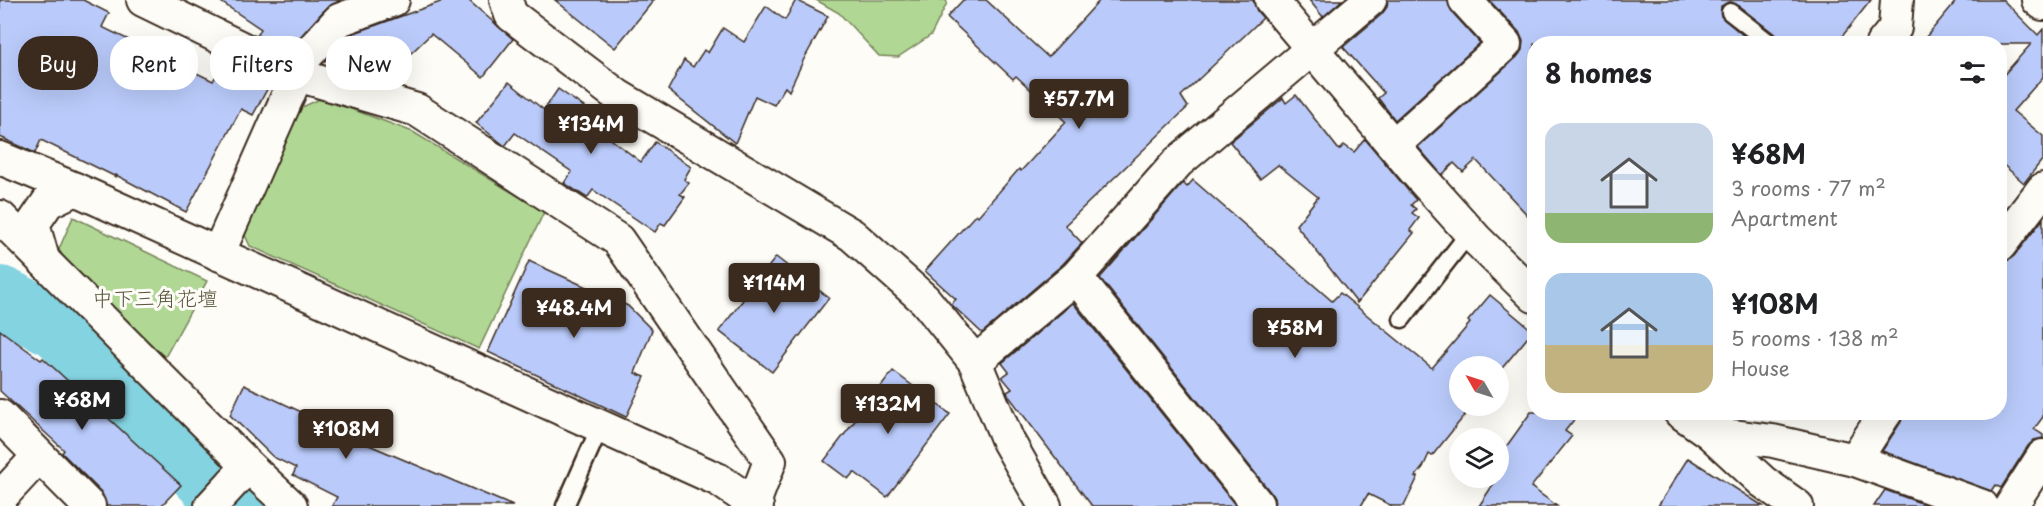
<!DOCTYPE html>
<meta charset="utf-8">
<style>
:root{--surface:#fff;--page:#f6f6f6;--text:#202124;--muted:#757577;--accent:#3b2a1e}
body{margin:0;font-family:"Playpen Sans","Klee One",sans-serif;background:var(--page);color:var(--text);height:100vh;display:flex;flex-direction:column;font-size:22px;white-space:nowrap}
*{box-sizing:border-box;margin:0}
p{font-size:20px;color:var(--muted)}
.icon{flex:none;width:33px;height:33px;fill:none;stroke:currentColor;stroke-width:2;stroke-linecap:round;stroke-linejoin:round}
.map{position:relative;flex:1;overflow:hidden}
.side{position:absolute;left:1527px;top:36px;width:480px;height:384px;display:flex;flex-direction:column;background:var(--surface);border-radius:24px;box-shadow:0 6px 24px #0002}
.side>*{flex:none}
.top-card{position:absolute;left:18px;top:36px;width:570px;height:54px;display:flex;gap:12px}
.needle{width:39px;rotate:309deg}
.buttons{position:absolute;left:1449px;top:356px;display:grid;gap:12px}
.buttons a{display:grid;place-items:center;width:60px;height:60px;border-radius:50%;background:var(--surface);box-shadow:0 6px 24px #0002;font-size:30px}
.price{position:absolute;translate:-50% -51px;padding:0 14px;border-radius:6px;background:var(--accent);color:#fff;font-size:20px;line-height:39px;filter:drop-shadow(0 2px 3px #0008)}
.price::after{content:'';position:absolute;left:50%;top:36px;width:18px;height:14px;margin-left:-9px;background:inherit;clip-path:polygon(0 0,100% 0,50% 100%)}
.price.selected{background:#222;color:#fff}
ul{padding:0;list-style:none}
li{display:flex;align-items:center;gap:18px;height:150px;padding:0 18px}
li span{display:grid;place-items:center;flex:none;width:168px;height:120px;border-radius:18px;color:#555}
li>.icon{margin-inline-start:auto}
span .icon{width:72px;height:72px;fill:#fffc;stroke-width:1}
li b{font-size:26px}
h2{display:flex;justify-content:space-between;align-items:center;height:72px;padding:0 18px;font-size:26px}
.tag{padding:0 21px;border-radius:24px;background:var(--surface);box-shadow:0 6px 24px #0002;font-size:21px;line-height:54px}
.tag.selected{background:var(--accent);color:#fff}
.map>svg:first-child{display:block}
.green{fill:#b0d894;stroke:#768159;stroke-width:1.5}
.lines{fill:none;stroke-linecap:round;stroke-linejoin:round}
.river{stroke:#84d3e1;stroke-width:64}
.building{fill:#bacbfb;stroke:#3b2a1e;stroke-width:1.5}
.lane-casing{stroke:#3b2a1e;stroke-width:21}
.street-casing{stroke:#3b2a1e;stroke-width:36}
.lane{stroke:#fdfcf7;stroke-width:16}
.street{stroke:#fdfcf7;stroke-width:32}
.labels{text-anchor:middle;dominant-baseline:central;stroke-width:6;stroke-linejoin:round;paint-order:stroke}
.park-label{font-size:21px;fill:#58563c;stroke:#fdfcf7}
</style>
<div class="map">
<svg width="2043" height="506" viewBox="0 0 2043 506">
<rect width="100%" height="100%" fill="#fdfcf7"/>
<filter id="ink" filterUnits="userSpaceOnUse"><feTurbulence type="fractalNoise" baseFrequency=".0167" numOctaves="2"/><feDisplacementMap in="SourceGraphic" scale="12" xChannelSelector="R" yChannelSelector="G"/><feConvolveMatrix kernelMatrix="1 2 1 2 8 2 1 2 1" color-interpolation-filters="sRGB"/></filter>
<g filter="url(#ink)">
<!-- green -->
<g class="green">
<polygon points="816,0 946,0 947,3 931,35 898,57 879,56 839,13"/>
<polygon points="322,98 413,132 544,212 479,349 250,246 242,229 302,107"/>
<polygon points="73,217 207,281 165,357 71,272 59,249"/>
</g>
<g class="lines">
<!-- river -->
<polyline class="river" points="0,298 59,327 208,480 239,506"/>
</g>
<!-- building -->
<g class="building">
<polygon points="0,0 83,0 109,13 102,27 213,81 218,72 233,79 240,67 271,82 253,115 241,109 186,212 116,175 116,177 41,140 35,153 0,137"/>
<polygon points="218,0 341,0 326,8 288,51 257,36 261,29"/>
<polygon points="446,0 468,0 513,39 483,77 431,34 382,81 337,66 329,58 349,35"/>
<polygon points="555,0 654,0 615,48"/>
<polygon points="796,0 828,16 804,59 789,91 785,87 774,105 755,96 735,143 668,90 684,60 693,67 704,50 708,53 723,28 744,42 766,6 785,20"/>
<polygon points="963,0 986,0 1048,57 1100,0 1253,0 1257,11 1263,18 1181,96 1188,107 1065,225 1082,243 1063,264 982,333 951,304 956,299 925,271 976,214 978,216 1019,169 1021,171 1066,122 1016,76 1013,79 947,17"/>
<polygon points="1309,0 1342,0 1323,17"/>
<polygon points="1388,0 1448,0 1452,12 1480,43 1395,120 1378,98 1384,93 1343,47 1382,14 1387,7"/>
<polygon points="1489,0 1871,0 1836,44 1781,44 1777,36 1736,4 1731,2 1721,6 1721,16 1753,44 1534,44 1534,222 1476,160 1463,172 1454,163 1442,175 1418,147 1517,57 1522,50 1523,41 1519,32"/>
<polygon points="1957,0 2003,0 2038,35 2043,29 2043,77 2013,111 2043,136 2043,159 2024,183 2000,162 2000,79 2031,44 1920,44"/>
<polygon points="509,82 544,110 558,89 591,112 586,120 641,162 655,142 691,167 684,179 689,183 680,194 685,197 665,225 661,223 655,232 593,190 587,198 564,183 572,172 515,133 505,146 476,123"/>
<polygon points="1296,95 1339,150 1344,145 1354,152 1365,139 1416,200 1411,205 1416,209 1412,213 1419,218 1410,230 1414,233 1357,303 1296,225 1318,197 1278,165 1260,179 1230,142 1283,98 1286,103"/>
<polygon points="1193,180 1332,301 1340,293 1432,368 1470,323 1468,321 1490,295 1533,331 1498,373 1498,366 1460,366 1460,405 1473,405 1432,456 1429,454 1423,467 1415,477 1418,477 1404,506 1392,506 1368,494 1361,506 1274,506 1275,500 1271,493 1100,278 1183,183 1187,187"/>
<polygon points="2043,219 2043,417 2034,429 2043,435 2043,438 2034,440 2028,446 2001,488 1995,485 1991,491 1882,451 1901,422 1904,412 2000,412 2000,269 2005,262 2014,256"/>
<polygon points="776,257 829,298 772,372 719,331"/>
<polygon points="529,261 628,306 652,330 635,373 645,377 626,417 488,352"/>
<polygon points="1073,303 1236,506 1092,506 1008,395 1007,392 1012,389 1002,377 1009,372 1002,363"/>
<polygon points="0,330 41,360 43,358 181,485 161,506 106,506 102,493 62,453 64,450 0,391"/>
<polygon points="893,371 950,414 887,497 854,472 848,479 824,461"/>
<polygon points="244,385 344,432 343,434 513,506 332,506 337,497 293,475 296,468 273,457 230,415"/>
<polygon points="1531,412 1580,412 1565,431 1572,436 1531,487 1557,506 1479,506 1498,477 1498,458"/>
<polygon points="1688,458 1763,506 1658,506"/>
<polygon points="1885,490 1929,506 1874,506"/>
</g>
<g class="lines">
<!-- lane casing -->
<g class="lane-casing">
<g id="lane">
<polyline points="1730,12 1771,44"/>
<polyline points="1402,319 1470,232"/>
<polyline points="565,506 600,427"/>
</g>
</g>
<!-- street casing -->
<g class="street-casing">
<g id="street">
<polyline points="143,0 297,75 218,254"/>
<polyline points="393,0 339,20 306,56 297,75 417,110 618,240 770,461 754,503"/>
<polyline points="506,0 511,15 618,96 852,235 925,300 975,362 1008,441 1045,506"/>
<polyline points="1271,0 1415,171 1476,239 1534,296"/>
<polyline points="2038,0 2043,4"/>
<polyline points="1882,44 1895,28 1897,0"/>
<polyline points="1394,145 1505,44 1465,0"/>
<polyline points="0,158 75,189 719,480 757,506"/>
<polyline points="0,217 248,466 291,506"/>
<polyline points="2000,245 2043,189"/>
<polyline points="43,259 33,224 48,202 75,189"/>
<polyline points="1076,277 1257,504 1255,506"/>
<polyline points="975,362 1076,277 1178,162 1370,0"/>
<polyline points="1680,412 1710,433 1763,482 1797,506"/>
<polyline points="0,416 89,506"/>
<polyline points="1710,433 1773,441 1855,460 1982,506"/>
<polyline points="1855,460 1886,412"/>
<polyline points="0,498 39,456"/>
<polyline points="211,506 248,466"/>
<polyline points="2011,506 2043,456"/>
</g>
</g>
<!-- lane -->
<use href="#lane" class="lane"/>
<!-- street -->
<use href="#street" class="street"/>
</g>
</g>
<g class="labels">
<!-- park labels -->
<g class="park-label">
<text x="155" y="297">中下三角花壇</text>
</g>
</g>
</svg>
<div class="buttons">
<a><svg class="needle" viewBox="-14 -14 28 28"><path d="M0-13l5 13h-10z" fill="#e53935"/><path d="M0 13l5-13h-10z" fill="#757577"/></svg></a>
<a><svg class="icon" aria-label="layers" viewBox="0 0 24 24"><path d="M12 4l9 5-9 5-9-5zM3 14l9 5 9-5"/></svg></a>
</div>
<b class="price" style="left:1079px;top:130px">¥57.7M</b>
<b class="price" style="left:591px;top:155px">¥134M</b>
<b class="price" style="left:774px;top:314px">¥114M</b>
<b class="price" style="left:574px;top:339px">¥48.4M</b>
<b class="price" style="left:1295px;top:359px">¥58M</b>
<b class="price selected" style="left:82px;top:431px">¥68M</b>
<b class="price" style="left:888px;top:435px">¥132M</b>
<b class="price" style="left:346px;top:460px">¥108M</b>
<div class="top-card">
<a class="tag selected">Buy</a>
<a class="tag">Rent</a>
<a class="tag">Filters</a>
<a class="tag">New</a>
</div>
<section class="side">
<h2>8 homes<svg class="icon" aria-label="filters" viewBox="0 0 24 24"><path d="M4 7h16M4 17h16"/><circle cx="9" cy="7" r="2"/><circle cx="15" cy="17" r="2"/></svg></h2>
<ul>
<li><span style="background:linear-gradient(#c9d6e8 75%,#8fb573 0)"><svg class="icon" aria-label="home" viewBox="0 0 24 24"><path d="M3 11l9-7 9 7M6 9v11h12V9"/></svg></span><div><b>¥68M</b><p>3 rooms · 77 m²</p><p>Apartment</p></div></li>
<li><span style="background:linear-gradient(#a9c7e8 60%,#c2b280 0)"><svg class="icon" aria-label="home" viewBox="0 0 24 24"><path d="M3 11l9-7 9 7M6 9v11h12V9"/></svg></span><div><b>¥108M</b><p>5 rooms · 138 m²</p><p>House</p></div></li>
</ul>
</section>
</div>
